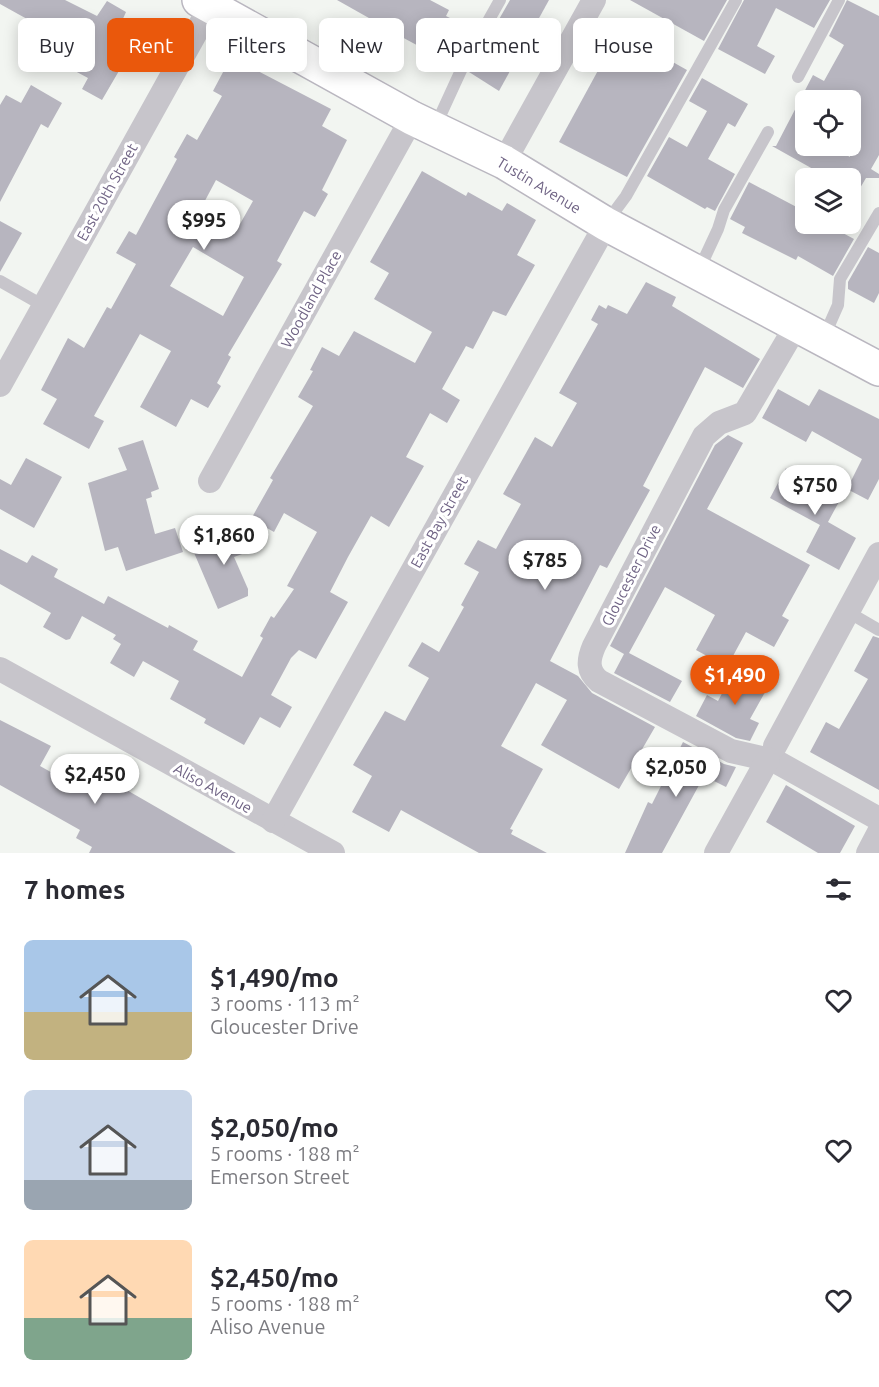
<!DOCTYPE html>
<meta charset="utf-8">
<style>
:root{--surface:#fff;--page:#f2f2f3;--text:#2b2b33;--muted:#7c7c81;--accent:#ea580c}
body{margin:0;font-family:Ubuntu,sans-serif;background:var(--page);color:var(--text);height:100vh;display:flex;flex-direction:column;font-size:22px;white-space:nowrap}
*{box-sizing:border-box;margin:0}
p{font-size:20px;color:var(--muted)}
.icon{flex:none;width:33px;height:33px;fill:none;stroke:currentColor;stroke-width:2;stroke-linecap:round;stroke-linejoin:round}
.map{position:relative;height:853px;overflow:hidden}
.sheet{display:flex;flex-direction:column;background:var(--surface);flex:1}
.sheet>*{flex:none}
.banner{position:absolute;left:18px;top:18px;width:843px;height:54px;display:flex;gap:12px}
.tools{position:absolute;left:795px;top:90px;display:grid;gap:12px}
.tools a{display:grid;place-items:center;width:66px;height:66px;border-radius:9px;background:var(--surface);box-shadow:0 3px 15px #0003;font-size:30px}
.price{position:absolute;translate:-50% -51px;padding:0 14px;border-radius:21px;background:#fff;color:#222;font-size:20px;line-height:39px;filter:drop-shadow(0 2px 3px #0008)}
.price::after{content:'';position:absolute;left:50%;top:36px;width:18px;height:14px;margin-left:-9px;background:inherit;clip-path:polygon(0 0,100% 0,50% 100%)}
.price.selected{background:var(--accent);color:#fff}
ul{padding:0;list-style:none}
li{display:flex;align-items:center;gap:18px;height:150px;padding:0 24px}
li span{display:grid;place-items:center;flex:none;width:168px;height:120px;border-radius:9px;color:#555}
li>.icon{margin-inline-start:auto}
span .icon{width:72px;height:72px;fill:#fffc;stroke-width:1}
li b{font-size:26px}
h2{display:flex;justify-content:space-between;align-items:center;height:72px;padding:0 24px;font-size:26px}
.tag{padding:0 21px;border-radius:9px;background:var(--surface);box-shadow:0 3px 15px #0003;font-size:21px;line-height:54px}
.tag.selected{background:var(--accent);color:#fff}
.map>svg:first-child{display:block}
.building{fill:#b7b5bf;fill-rule:evenodd}
.lines{fill:none;stroke-linecap:round;stroke-linejoin:round}
.secondary-casing{stroke:#bab7c0;stroke-width:36}
.lane{stroke:#c7c5cb;stroke-width:12}
.street{stroke:#c7c5cb;stroke-width:24}
.secondary{stroke:#fff;stroke-width:33}
.labels{text-anchor:middle;dominant-baseline:central;stroke-width:6;stroke-linejoin:round;paint-order:stroke}
.street-label{font-size:15px;fill:#6f6384;stroke:#fff}
</style>
<div class="map">
<svg width="879" height="853" viewBox="0 0 879 853">
<rect width="100%" height="100%" fill="#f2f5f1"/>
<!-- building -->
<g class="building">
<polygon points="0,0 65,0 97,16 107,1 126,12 108,52 111,53 109,56 123,64 102,100 82,89 88,78 34,49 45,29 0,4"/>
<polygon points="337,0 430,0 449,10 446,16 474,30 454,65 398,35 395,41 373,28 376,22"/>
<polygon points="510,0 549,0 499,91 469,72"/>
<polygon points="630,0 727,0 704,41"/>
<polygon points="744,0 830,0 814,28 776,8 757,46 775,56 765,74 718,49"/>
<path d="M847 0 879 16V155L871 169 879 174V178H866L850 205V178H829L772 146H776L813 75 824 81 844 45 829 36ZM806 100H850V157L830 146H806Z"/>
<polygon points="619,32 687,70 627,177 559,142"/>
<path d="M231 57 331 109 322 126 347 140 322 190 328 194 315 217 304 211 277 261 282 264 228 355 231 357 217 383 221 386 208 408 191 399 176 427 140 407 171 351 140 334 94 416 104 421 89 449 43 424 57 399 41 390 68 338 84 348 107 307 111 309 136 264 116 253 129 231 136 235 177 159 174 157 187 134 197 140 222 96 213 91ZM216 180 253 201 236 231 199 212ZM193 247 244 277 223 316 170 286Z"/>
<polygon points="702,78 748,104 735,127 728,123 708,159 735,174 715,211 707,207 705,209 647,176 669,137 687,147 707,111 689,101"/>
<polygon points="31,85 62,103 48,128 41,124 0,202 0,105 6,95 21,103"/>
<polygon points="422,171 466,196 468,192 502,211 507,203 536,220 517,255 535,265 506,316 493,311 473,349 466,346 442,389 460,400 447,423 430,413 406,457 424,466 389,527 371,516 348,557 330,592 348,602 316,659 299,650 291,658 271,695 292,707 280,728 260,717 244,745 204,723 206,719 170,699 179,681 143,661 134,677 110,663 121,644 113,639 116,635 82,616 70,639 66,640 43,627 51,613 0,584 0,549 27,563 32,555 58,569 54,577 104,604 108,596 168,628 169,625 198,641 193,650 242,677 263,638 260,636 271,616 274,618 294,589 287,586 317,532 284,513 274,532 251,519 273,480 270,478 313,406 298,397 313,371 310,370 322,347 339,356 354,331 415,363 432,332 374,299 389,273 370,262"/>
<polygon points="749,182 806,212 806,224 826,224 854,239 833,276 798,256 796,260 742,233 745,227 730,219"/>
<polygon points="0,221 22,233 0,272"/>
<polygon points="868,247 879,253 879,293 874,303 848,289 848,282"/>
<polygon points="646,282 676,297 672,306 760,359 743,388 705,367 643,486 650,490 607,568 600,565 550,661 578,676 592,693 655,727 619,789 541,745 567,700 536,683 501,746 543,769 510,829 513,830 511,834 547,853 479,853 401,810 389,832 352,812 372,776 353,765 385,711 405,721 429,678 408,666 422,642 439,652 464,607 461,605 479,572 464,564 478,540 496,549 521,504 503,494 516,471 535,437 552,447 577,403 559,393 598,324 591,320 599,305 606,309 608,305 627,314"/>
<polygon points="778,389 809,406 819,389 879,419 879,479 868,500 847,489 862,459 812,431 806,442 762,418"/>
<polygon points="728,435 743,443 707,509 810,565 782,616 789,620 774,647 746,632 727,667 696,650 715,615 665,587 629,653 682,681 670,702 614,673 624,654 610,646 715,445"/>
<polygon points="143,440 159,489 151,492 152,497 146,499 155,534 175,528 183,552 126,571 118,547 105,551 88,483 127,470 118,448"/>
<polygon points="26,458 62,477 34,528 0,509 0,479 11,485"/>
<polygon points="786,468 841,498 828,522 856,538 839,570 806,552 820,525 770,498"/>
<polygon points="243,526 253,550 234,557 248,589 248,596 218,609 192,548"/>
<polygon points="873,636 879,638 879,790 810,752 826,722 839,729 868,679 854,671"/>
<polygon points="736,667 769,685 750,719 759,723 750,741 736,738 696,716 707,695 718,701"/>
<polygon points="0,720 51,746 40,766 81,789 92,770 236,853 89,853 92,847 76,838 80,830 0,785"/>
<polygon points="683,742 724,764 736,767 726,787 704,776 662,853 625,853 648,802 652,804"/>
<polygon points="786,785 855,826 840,853 818,853 766,822"/>
</g>
<g class="lines">
<!-- secondary casing -->
<g class="secondary-casing">
<polyline id="secondary" points="199,0 412,118 504,162 606,224 879,369"/>
</g>
<!-- lane -->
<g class="lane">
<polyline points="798,77 839,0"/>
<polyline points="435,127 463,66 500,0"/>
<polyline points="606,223 626,196 736,0"/>
<polyline points="698,272 718,229 724,210 768,132"/>
<polyline points="0,281 44,306"/>
<polyline points="823,339 838,305 840,279 879,213"/>
<polyline points="848,612 879,630"/>
</g>
<!-- street -->
<g class="street">
<polyline points="504,162 594,0"/>
<path d="M796 326 745 413 719 423 704 436 594 646C588 660 587 671 599 681L731 751 775 761 879 819"/>
<polyline points="0,385 214,0"/>
<polyline points="210,481 412,118"/>
<polyline points="0,669 333,853"/>
<polyline points="775,746 879,554"/>
<polyline points="273,821 606,224"/>
<polyline points="716,853 768,759"/>
<polyline points="868,853 879,832"/>
</g>
<!-- secondary -->
<use href="#secondary" class="secondary"/>
</g>
<g class="labels">
<!-- street labels -->
<g class="street-label">
<text transform="translate(539 185) rotate(31)">Tustin Avenue</text>
<text transform="translate(107 192) rotate(-61)">East 20th Street</text>
<text transform="translate(311 299) rotate(-61)">Woodland Place</text>
<text transform="translate(439 522) rotate(-61)">East Bay Street</text>
<text transform="translate(631 575) rotate(-63)">Gloucester Drive</text>
<text transform="translate(213 788) rotate(29)">Aliso Avenue</text>
</g>
</g>
</svg>
<div class="tools">
<a><svg class="icon" aria-label="locate" viewBox="0 0 24 24"><circle cx="12" cy="12" r="6"/><path d="M12 2v4M12 18v4M2 12h4M18 12h4"/></svg></a>
<a><svg class="icon" aria-label="layers" viewBox="0 0 24 24"><path d="M12 4l9 5-9 5-9-5zM3 14l9 5 9-5"/></svg></a>
</div>
<b class="price" style="left:204px;top:251px">$995</b>
<b class="price" style="left:815px;top:516px">$750</b>
<b class="price" style="left:224px;top:566px">$1,860</b>
<b class="price" style="left:545px;top:591px">$785</b>
<b class="price selected" style="left:735px;top:706px">$1,490</b>
<b class="price" style="left:676px;top:798px">$2,050</b>
<b class="price" style="left:95px;top:805px">$2,450</b>
<div class="banner">
<a class="tag">Buy</a>
<a class="tag selected">Rent</a>
<a class="tag">Filters</a>
<a class="tag">New</a>
<a class="tag">Apartment</a>
<a class="tag">House</a>
</div>
</div>
<section class="sheet">
<h2>7 homes<svg class="icon" aria-label="filters" viewBox="0 0 24 24"><path d="M4 7h16M4 17h16"/><circle cx="9" cy="7" r="2"/><circle cx="15" cy="17" r="2"/></svg></h2>
<ul>
<li><span style="background:linear-gradient(#a9c7e8 60%,#c2b280 0)"><svg class="icon" aria-label="home" viewBox="0 0 24 24"><path d="M3 11l9-7 9 7M6 9v11h12V9"/></svg></span><div><b>$1,490/mo</b><p>3 rooms · 113 m²</p><p>Gloucester Drive</p></div><svg class="icon" aria-label="heart" viewBox="0 0 24 24"><path d="M12 20l-8-8c-3-5 5-10 8-4 3-6 11-1 8 4z"/></svg></li>
<li><span style="background:linear-gradient(#c9d6e8 75%,#9aa5b1 0)"><svg class="icon" aria-label="home" viewBox="0 0 24 24"><path d="M3 11l9-7 9 7M6 9v11h12V9"/></svg></span><div><b>$2,050/mo</b><p>5 rooms · 188 m²</p><p>Emerson Street</p></div><svg class="icon" aria-label="heart" viewBox="0 0 24 24"><path d="M12 20l-8-8c-3-5 5-10 8-4 3-6 11-1 8 4z"/></svg></li>
<li><span style="background:linear-gradient(#ffd9b3 65%,#7fa58c 0)"><svg class="icon" aria-label="home" viewBox="0 0 24 24"><path d="M3 11l9-7 9 7M6 9v11h12V9"/></svg></span><div><b>$2,450/mo</b><p>5 rooms · 188 m²</p><p>Aliso Avenue</p></div><svg class="icon" aria-label="heart" viewBox="0 0 24 24"><path d="M12 20l-8-8c-3-5 5-10 8-4 3-6 11-1 8 4z"/></svg></li>
</ul>
</section>
